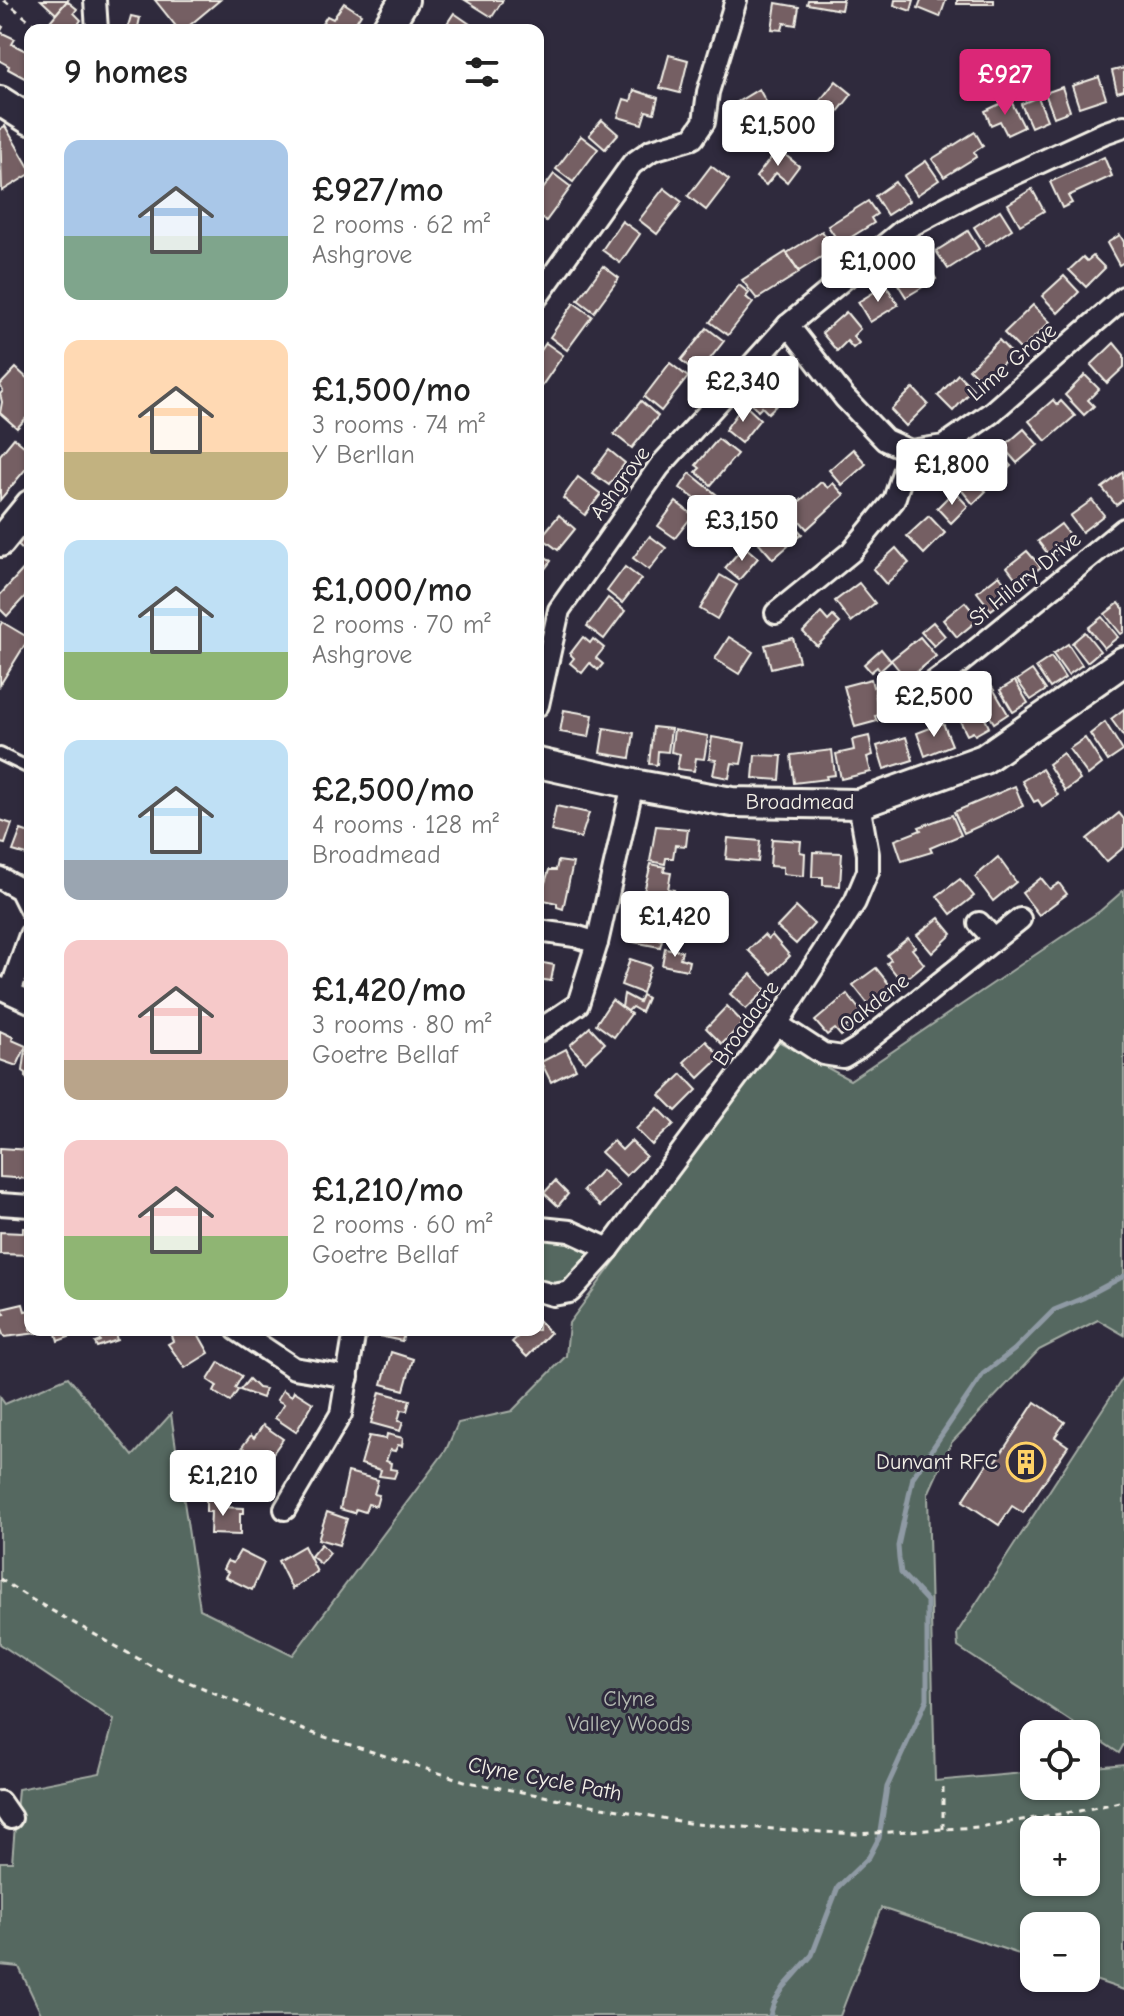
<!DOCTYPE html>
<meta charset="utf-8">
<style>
:root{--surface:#fff;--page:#f2f2f2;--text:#222;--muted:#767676;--accent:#db2777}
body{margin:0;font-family:"Comic Neue",sans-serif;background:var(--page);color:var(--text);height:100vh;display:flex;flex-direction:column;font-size:30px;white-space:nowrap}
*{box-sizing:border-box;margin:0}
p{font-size:26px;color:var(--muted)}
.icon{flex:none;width:44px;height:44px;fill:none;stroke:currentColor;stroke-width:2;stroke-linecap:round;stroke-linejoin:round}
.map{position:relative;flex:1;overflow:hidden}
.drawer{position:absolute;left:24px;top:24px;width:520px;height:1312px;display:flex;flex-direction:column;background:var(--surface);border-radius:16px;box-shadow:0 2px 6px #0004}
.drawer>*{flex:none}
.buttons{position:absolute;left:1020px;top:1720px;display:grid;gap:16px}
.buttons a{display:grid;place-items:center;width:80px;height:80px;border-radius:16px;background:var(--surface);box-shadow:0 2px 6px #0004;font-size:40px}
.price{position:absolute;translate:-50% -68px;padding:0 18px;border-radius:8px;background:#fff;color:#222;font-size:26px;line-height:52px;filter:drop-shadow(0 2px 4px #0008)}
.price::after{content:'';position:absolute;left:50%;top:48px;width:24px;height:18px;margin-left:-12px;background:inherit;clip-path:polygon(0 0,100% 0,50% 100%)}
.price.current{background:var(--accent);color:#fff}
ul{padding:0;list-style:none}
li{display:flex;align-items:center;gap:24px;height:200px;padding:0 40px}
li span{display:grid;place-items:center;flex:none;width:224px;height:160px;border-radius:16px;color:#555}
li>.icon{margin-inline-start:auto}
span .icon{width:96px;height:96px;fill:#fffc;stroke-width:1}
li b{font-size:34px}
h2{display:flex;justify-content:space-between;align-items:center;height:96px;padding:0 40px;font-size:34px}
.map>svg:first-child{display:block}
.green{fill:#556861;stroke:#a4aca4;stroke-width:2;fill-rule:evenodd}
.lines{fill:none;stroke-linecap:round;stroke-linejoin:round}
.stream{stroke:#8f9aa4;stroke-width:5}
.building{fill:#755f63;stroke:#f4f1e8;stroke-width:2}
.lane-casing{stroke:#f4f1e8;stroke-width:16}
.street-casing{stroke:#f4f1e8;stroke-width:26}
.secondary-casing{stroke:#f4f1e8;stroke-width:34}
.path{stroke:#f4f1e8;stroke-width:3;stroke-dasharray:6 6;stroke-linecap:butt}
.lane{stroke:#2f2a3d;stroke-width:10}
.street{stroke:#2f2a3d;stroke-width:20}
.secondary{stroke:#2f2a3d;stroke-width:28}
.labels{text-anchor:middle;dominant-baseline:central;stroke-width:6;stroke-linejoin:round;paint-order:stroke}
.street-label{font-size:22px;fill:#f4f1e8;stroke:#2f2a3d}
.poi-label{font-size:22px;fill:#f4f1e8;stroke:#2f2a3d;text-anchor:end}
.park-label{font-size:22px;fill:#b4bab2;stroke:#2f2a3d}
</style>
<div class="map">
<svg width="1124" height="2016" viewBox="0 0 1124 2016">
<rect width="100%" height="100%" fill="#2f2a3d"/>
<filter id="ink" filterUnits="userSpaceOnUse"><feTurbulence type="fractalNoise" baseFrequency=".0125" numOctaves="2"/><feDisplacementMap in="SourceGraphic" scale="16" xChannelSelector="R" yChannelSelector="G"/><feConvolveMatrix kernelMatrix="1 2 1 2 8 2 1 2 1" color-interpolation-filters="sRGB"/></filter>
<g filter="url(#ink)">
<!-- green -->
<g class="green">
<path d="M1124 890V1335L1098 1320 1039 1350 951 1443 928 1494 935 1781 1034 1772V1786H1086V1768L1124 1764V1990L1086 1977V1926H1034V1959L881 1908 840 2016H42L19 1967 0 1965V1862H12L18 1789 100 1773 114 1720 0 1644V1397L5 1404 68 1377 133 1456 171 1414 200 1609 293 1655 446 1450 458 1423 512 1411 566 1356 569 1323 778 1041 850 1080 1100 911ZM1034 1830H1086V1882H1034Z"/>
<polygon points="538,1231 609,1249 570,1292 538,1291"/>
<polygon points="1124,1376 1124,1744 1119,1753 958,1647 957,1633"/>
</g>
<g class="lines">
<!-- stream -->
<polyline class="stream" points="770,2016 774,2003 784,1987 812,1955 838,1887 869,1857 879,1838 887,1787 927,1699 927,1601 901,1573 899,1559 898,1546 913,1477 983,1374 1014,1350 1054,1310 1083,1298 1124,1276"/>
</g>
<!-- building -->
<g class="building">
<polygon points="41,0 68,0 56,14"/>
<polygon points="155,0 220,0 184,30 179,30"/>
<polygon points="465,0 503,0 492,17"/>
<polygon points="808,0 843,0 841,10 807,4"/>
<polygon points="895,0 914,0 911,11 894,5"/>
<polygon points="921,0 946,0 940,17 918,8"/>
<rect x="957" y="0" width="37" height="4"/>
<polygon points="67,1 77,9 74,13 81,20 74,30 50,30 46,26"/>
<polygon points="344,3 361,14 351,30 318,30 327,16 333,19"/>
<polygon points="776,3 799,7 796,25 784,23 782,30 772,29"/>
<polygon points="454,13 470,24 467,30 444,28"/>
<polygon points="131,16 140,18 138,27 147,30 127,30"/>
<polygon points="0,25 3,27 0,32 15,39 12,44 28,52 26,56 30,58 30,81 8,69 9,66 0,61"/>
<polygon points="669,55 688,60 680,93 660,88"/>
<polygon points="1124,68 1124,90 1117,92 1112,71"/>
<polygon points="1099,77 1106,98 1079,107 1072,86"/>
<polygon points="836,81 852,94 818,137 806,128 819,112 814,108"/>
<polygon points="1062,87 1070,111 1054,117 1045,93"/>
<polygon points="759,89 772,113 756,124 744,111 739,130 731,127 736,103"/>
<polygon points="634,90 658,98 654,113 646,111 642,124 618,117 624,99 631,101"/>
<polygon points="1038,97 1047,120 1031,127 1021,104"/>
<polygon points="1010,99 1024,127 1007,135 1000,121 991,125 985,111"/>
<polygon points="602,120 618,134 605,149 589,135"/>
<polygon points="5,126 30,169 30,174 2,191 0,129"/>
<polygon points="975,132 983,146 974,152 976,157 944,177 932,159"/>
<polygon points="581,136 598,149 573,182 556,169"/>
<polygon points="778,149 799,166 787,182 776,173 766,185 756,177"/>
<polygon points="1104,157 1112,176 1068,196 1072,203 1062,208 1050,182"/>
<polygon points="926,161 939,180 917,195 904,176"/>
<polygon points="711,166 729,180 706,210 688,196"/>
<polygon points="554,174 571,187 546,221 538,215 538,196"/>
<polygon points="895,182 909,201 887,215 875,196"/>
<polygon points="664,188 682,202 657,234 639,220"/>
<polygon points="1032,189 1044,211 1020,225 1008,204"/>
<polygon points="868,201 877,214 871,218 874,223 840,244 828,226"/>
<polygon points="1000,210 1012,229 986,246 974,227"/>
<polygon points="622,221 640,234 620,263 602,250"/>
<polygon points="822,231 834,249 799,271 787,253"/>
<polygon points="968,231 979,249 948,269 936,251"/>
<polygon points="1120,235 1124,242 1124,262 1119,265 1107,243"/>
<polygon points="786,252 799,273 757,299 742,280"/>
<polygon points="1093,256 1105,268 1086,287 1069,270 1083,257 1087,261"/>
<polygon points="924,259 936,279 906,297 894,278"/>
<polygon points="603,266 619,278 594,312 578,300"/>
<polygon points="1064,276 1079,292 1058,313 1042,296"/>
<polygon points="739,285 749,293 746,297 753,303 728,335 710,322"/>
<polygon points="886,285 898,305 870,322 858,302"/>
<polygon points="574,303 592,316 567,350 550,337"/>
<polygon points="1033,305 1050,322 1021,350 1004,333"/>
<polygon points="846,312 860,329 853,336 859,343 853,348 847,341 837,351 822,333"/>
<polygon points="707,328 724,341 698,374 681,360"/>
<polygon points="999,340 1012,354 983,383 969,369"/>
<polygon points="546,343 563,355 541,387 538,385 538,355"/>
<polygon points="1114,343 1124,355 1124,367 1107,383 1091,365"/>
<polygon points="670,363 688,377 661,411 644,397"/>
<polygon points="16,368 30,381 30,414 17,428 0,413 2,402 0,394 3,391 0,385"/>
<polygon points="780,373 794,389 768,413 762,407 758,411 749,400"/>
<polygon points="958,374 973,389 953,411 938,396"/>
<polygon points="1085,375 1099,389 1088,400 1094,406 1084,415 1065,395"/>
<polygon points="913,388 928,404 906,426 891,410"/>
<polygon points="1053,400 1057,405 1061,401 1075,416 1046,441 1029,421"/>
<polygon points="641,401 658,416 632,448 614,434"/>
<polygon points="744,404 760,419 741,443 725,430"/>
<polygon points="1024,429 1038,445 1017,463 1003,447"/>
<polygon points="14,438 30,451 30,464 0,500 0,455"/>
<polygon points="718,439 737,454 711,485 696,472 700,468 696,465"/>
<polygon points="853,449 866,464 842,485 829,470"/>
<polygon points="609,450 625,463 609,485 592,473"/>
<polygon points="1000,454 1011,466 993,483 978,468 990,456 994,460"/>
<polygon points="978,468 987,482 981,487 986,491 973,504 959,487"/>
<polygon points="1123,472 1124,499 1116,505 1102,488"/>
<polygon points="690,473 717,495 707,507 680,488"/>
<polygon points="578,477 601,494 585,515 563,498"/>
<polygon points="821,482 828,488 833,483 844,495 807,529 790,510"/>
<polygon points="954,491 968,506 951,523 937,508"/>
<polygon points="1092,500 1104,515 1082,532 1070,516"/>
<polygon points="676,502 693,515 675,538 658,526"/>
<polygon points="559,515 575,529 558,550 541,537"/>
<polygon points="929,516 945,533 924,554 907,536"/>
<polygon points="787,517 802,534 773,559 759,543"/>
<polygon points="1061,524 1074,541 1051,558 1038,541"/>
<polygon points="30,529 30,558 16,543"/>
<polygon points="650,536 666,548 649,570 633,558"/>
<polygon points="744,546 758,558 739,580 725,568"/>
<polygon points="896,548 909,563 886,584 873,569"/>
<polygon points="538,551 551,561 538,578"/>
<polygon points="1027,551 1041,567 1020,584 1007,567"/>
<polygon points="28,564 30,591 7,616 0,609 0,595"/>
<polygon points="625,567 641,579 622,603 607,591"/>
<polygon points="720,575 737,585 717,619 700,609"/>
<polygon points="999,575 1013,593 991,610 977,592"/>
<polygon points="859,583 875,603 851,622 835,601"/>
<polygon points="608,598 625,611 604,639 587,626"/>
<polygon points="965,602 979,619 957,637 943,620"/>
<polygon points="1119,603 1124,609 1124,632 1121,634 1105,614"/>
<polygon points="821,613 828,621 833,616 840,623 817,646 803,632"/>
<polygon points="1102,617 1118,637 1104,648 1088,628"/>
<polygon points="2,622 29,638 0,685 0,626"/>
<polygon points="933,622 945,636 934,646 921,632"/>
<polygon points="1085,632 1100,651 1087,662 1072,643"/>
<polygon points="583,637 590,643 593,639 604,648 596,658 603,664 598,670 590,663 582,673 570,663 574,658 570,654"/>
<polygon points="729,637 753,652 739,674 715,659"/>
<polygon points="920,637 936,656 907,680 891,660"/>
<polygon points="793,638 799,661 771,668 765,645"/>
<polygon points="1068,644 1082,665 1068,675 1053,654"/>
<polygon points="881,649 891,661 880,671 877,667 871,672 864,664"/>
<polygon points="1051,657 1065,678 1050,688 1036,667"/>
<polygon points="1032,670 1046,690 1031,700 1017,680"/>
<polygon points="871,679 873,687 877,685 879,693 875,694 881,715 875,716 877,721 855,727 844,686"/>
<polygon points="1015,681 1028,703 1013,712 1000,690"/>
<polygon points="992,687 1008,714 994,723 981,702 988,698 984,691"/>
<polygon points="978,704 989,727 975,735 973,732 967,735 957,715"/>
<polygon points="1124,709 1124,737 1111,719"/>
<polygon points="564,710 593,715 589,737 560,732"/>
<polygon points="1105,722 1123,751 1108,761 1090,734"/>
<polygon points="943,723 952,745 925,756 917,733"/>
<polygon points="653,727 671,729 668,752 658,751 657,765 649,764"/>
<polygon points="604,728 634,733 630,758 600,753"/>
<polygon points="674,730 708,736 704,759 696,758 694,771 677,769 680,754 671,752"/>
<polygon points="869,736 873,755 867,757 871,772 841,779 836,754 854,750 852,740"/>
<polygon points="712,737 745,743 741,764 732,763 729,778 713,775 716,760 709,759"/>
<polygon points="906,737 913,760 884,769 877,746"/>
<polygon points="1085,738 1102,764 1088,775 1069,749"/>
<polygon points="832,750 835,775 826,776 827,779 794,783 791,755"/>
<polygon points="1063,753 1080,780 1065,791 1048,764"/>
<polygon points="755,755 782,756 780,780 753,778"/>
<polygon points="1042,769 1058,795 1042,806 1038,800 1034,802 1022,781"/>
<polygon points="1015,786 1023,806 964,833 954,812"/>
<polygon points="556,806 589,813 581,838 551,831"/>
<polygon points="1119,813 1124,819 1124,847 1106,862 1087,839"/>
<polygon points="952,815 961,835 930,848 932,852 902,861 895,840 921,830 919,827"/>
<polygon points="0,820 12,824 5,844 0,843"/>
<polygon points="656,826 688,829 686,846 675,845 673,858 666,858 665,864 650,861"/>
<polygon points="21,830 30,833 30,856 13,851"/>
<polygon points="728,838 760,841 758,862 726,859"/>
<polygon points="772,839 801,841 800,852 805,853 804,876 783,874 783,867 770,866"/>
<polygon points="813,852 842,853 840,886 823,885 823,877 812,877"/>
<polygon points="998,857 1016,882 993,901 975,877"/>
<polygon points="558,861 573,863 563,909 557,907 557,903 540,899 549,870 556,870"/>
<polygon points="651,864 665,867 664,872 671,873 668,889 674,890 670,905 642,899"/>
<polygon points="1041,878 1050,889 1059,883 1067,894 1039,915 1022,893"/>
<polygon points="960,879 974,896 951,914 937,896"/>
<polygon points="796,907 814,924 796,944 777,927"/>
<polygon points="638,914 662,918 657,939 662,940 660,947 633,942"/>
<polygon points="939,918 952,934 932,953 917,935"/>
<polygon points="764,935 768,939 772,935 790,956 772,974 748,950"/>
<polygon points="908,938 915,947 912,949 924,964 902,982 887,963 891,960 887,955"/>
<polygon points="665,948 682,951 680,958 689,961 687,970 662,965"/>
<polygon points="630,959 651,966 642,993 621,985"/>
<polygon points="538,962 554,965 551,981 538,979"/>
<polygon points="876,968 893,989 876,1003 879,1005 873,1010 853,985"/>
<polygon points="751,974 766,990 746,1009 730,994"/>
<polygon points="624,994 639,1002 642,995 647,998 641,1012 632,1007 628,1011 622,1007"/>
<polygon points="847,994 863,1014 845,1028 847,1031 841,1036 835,1029 827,1035 815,1021"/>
<polygon points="612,1000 631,1014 614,1037 596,1024"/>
<polygon points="727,1006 743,1023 722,1044 706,1028"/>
<polygon points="590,1027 605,1043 585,1062 570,1045"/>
<polygon points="0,1031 13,1037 12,1040 26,1046 17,1066 0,1060"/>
<polygon points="706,1041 721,1057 699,1078 684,1062"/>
<polygon points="26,1049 30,1049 29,1082 26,1078 26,1073 23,1071"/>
<polygon points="566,1049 576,1069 551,1082 541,1062"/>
<polygon points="682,1074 697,1090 676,1111 660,1095"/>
<polygon points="658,1108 674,1124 652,1145 636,1129"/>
<polygon points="613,1141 622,1150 631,1141 646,1156 626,1176 601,1152"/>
<polygon points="0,1148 30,1150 30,1179 0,1177"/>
<polygon points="602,1170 619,1186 600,1206 583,1190"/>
<polygon points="555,1181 568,1194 558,1206 544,1193"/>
<polygon points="23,1228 30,1228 30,1255 0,1254 0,1232 23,1233"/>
<polygon points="23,1304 25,1311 30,1310 30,1330 38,1330 38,1333 4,1337 0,1327 0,1315 5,1314 2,1309"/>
<polygon points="538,1320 550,1333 527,1357 512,1342 525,1330 538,1330"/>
<polygon points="55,1330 88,1330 58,1341"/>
<polygon points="97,1330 114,1330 117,1340 97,1347 95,1343 100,1341"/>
<polygon points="180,1330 196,1330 209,1353 185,1368 168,1344 173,1341 171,1336"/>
<polygon points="381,1330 405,1330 402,1341 379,1336"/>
<polygon points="391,1352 413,1359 404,1390 382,1384"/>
<polygon points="219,1362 242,1376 235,1388 238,1390 230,1402 214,1392 217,1386 208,1380"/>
<polygon points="249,1379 258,1388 265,1389 262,1398 240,1390"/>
<polygon points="283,1390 292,1396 294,1391 313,1403 296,1432 275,1418 284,1404 277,1400"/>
<polygon points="380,1392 410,1400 407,1411 401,1410 398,1421 403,1422 400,1431 371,1423"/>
<polygon points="1035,1402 1065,1422 1055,1437 1068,1446 1023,1513 1012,1506 999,1525 963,1501 989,1461 994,1464"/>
<polygon points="263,1425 283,1439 266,1463 242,1447 251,1435 254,1438"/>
<polygon points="387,1434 403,1438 402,1446 398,1445 395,1451 390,1450 386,1461 391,1463 390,1469 397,1470 394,1478 379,1476 381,1470 361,1464 369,1436 386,1439"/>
<polygon points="231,1453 257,1467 245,1486 248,1488 244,1494 211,1477 226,1454 229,1456"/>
<polygon points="348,1472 378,1480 374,1494 379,1495 376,1506 368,1504 365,1512 356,1509 354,1513 340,1509"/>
<polygon points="206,1497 222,1498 222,1507 244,1508 244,1513 240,1513 240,1535 210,1534 211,1512 206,1512"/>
<polygon points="327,1512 347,1519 339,1545 318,1539"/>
<polygon points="321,1544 330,1553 321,1564 311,1556"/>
<polygon points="304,1546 317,1572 292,1589 278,1561"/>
<polygon points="240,1551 264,1563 252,1590 225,1577 228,1572 223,1569 227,1561 233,1563"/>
</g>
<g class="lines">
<!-- lane casing -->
<g class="lane-casing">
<polyline id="lane" points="0,754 29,768"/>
</g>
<!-- street casing -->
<g class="street-casing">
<g id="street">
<polyline points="95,0 97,30"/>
<polyline points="538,296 632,164 652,150 693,138 704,122 708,92 736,0"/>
<polyline points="788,325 845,398 885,440 910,451 944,446 991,413 1124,297"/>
<polyline points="776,613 851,552 894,500 910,451"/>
<polyline points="908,701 956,666 1124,529"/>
<polyline points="538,705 559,610 659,467 788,325 903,230 971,194 1104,133 1124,126"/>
<polyline points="0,878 20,889 30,909"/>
<polyline points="979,923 993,938"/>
<polyline points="538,931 575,936 597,943"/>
<polyline points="0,988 30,1002"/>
<polyline points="10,992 30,935"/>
<polyline points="777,1024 823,1054 843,1057 858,1048 1020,919"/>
<polyline points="538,1031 578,1004 597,943 633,784"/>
<polyline points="0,1204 30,1206"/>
<polyline points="538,1231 541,1228 570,1231 609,1249"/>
<polyline points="538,1291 553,1295 570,1292 609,1249 777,1024 855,902 868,871 868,854 859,804"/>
<polyline points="237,1330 294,1368 348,1377"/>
<polyline points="285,1509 341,1414 355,1330"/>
<polyline points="0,1802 11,1818"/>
</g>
</g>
<!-- secondary casing -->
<g class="secondary-casing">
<g id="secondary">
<polyline points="386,30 404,0"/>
<polyline points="0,101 30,120"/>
<polyline points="0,542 30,505"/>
<polyline points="538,763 633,784 732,802 859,804 984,759 1124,661"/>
</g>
</g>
<!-- path -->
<g class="path">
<polyline points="4,0 41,30"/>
<polyline points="0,1579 31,1599 155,1668 306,1731 468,1782 694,1824 856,1834 978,1827 1079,1811 1124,1801"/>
<polyline points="943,1829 943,1781"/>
</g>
<!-- lane -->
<use href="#lane" class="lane"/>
<!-- street -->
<use href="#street" class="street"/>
<!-- secondary -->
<use href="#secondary" class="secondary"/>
</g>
</g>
<!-- icons -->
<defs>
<g id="building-ring" transform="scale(2)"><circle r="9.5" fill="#2f2a3d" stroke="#ffd166" stroke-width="1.5"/><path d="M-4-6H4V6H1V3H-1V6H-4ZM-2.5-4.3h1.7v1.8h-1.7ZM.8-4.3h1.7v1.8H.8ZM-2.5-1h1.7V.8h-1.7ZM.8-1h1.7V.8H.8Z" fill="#ffd166"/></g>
</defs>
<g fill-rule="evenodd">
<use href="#building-ring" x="1026" y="1462"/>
</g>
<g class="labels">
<!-- street labels -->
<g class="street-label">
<text transform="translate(1012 362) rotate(-40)">Lime Grove</text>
<text transform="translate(620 483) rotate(-54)">Ashgrove</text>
<text transform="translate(1025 579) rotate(-39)">St Hilary Drive</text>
<text x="800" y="802">Broadmead</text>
<text transform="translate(874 1003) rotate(-38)">Oakdene</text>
<text transform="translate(746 1023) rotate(-55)">Broadacre</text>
<text transform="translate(545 1779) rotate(11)">Clyne Cycle Path</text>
</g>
<!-- poi labels -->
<g class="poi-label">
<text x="998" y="1462">Dunvant RFC</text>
</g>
<!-- park labels -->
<g class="park-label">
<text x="629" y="1699">Clyne<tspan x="629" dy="25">Valley Woods</tspan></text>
</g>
</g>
</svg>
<div class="buttons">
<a><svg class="icon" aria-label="locate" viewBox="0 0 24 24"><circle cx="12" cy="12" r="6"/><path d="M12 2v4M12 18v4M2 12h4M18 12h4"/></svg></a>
<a>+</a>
<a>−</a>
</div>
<b class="price current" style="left:1005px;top:117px">£927</b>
<b class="price" style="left:778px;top:168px">£1,500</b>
<b class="price" style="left:878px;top:304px">£1,000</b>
<b class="price" style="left:743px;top:424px">£2,340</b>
<b class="price" style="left:952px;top:507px">£1,800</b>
<b class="price" style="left:742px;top:563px">£3,150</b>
<b class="price" style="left:934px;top:739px">£2,500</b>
<b class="price" style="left:675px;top:959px">£1,420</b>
<b class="price" style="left:223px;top:1518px">£1,210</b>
<section class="drawer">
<h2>9 homes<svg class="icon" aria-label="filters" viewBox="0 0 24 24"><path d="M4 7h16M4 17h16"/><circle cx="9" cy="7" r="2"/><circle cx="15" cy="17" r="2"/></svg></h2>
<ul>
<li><span style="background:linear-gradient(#a9c7e8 60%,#7fa58c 0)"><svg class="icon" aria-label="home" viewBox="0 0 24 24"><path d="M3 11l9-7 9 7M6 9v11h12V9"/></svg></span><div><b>£927/mo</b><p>2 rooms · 62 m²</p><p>Ashgrove</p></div></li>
<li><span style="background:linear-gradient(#ffd9b3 70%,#c2b280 0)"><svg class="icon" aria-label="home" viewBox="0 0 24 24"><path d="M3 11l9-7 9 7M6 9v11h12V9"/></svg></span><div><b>£1,500/mo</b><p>3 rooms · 74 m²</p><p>Y Berllan</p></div></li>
<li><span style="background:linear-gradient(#bfe0f5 70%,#8fb573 0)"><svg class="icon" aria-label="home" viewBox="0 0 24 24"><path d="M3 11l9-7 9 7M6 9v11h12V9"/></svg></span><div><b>£1,000/mo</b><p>2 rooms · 70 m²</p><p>Ashgrove</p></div></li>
<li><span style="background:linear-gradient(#bfe0f5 75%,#9aa5b1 0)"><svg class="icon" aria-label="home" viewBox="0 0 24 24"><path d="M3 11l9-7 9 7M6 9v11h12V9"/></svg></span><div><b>£2,500/mo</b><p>4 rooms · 128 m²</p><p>Broadmead</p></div></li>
<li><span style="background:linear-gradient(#f6c9c9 75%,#b9a48a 0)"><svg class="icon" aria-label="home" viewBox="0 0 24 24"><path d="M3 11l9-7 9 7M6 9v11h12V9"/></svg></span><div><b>£1,420/mo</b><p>3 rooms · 80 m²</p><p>Goetre Bellaf</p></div></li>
<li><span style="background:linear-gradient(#f6c9c9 60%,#8fb573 0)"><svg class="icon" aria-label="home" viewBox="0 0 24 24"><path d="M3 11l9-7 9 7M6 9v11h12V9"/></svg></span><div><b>£1,210/mo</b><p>2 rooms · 60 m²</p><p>Goetre Bellaf</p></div></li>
</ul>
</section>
</div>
